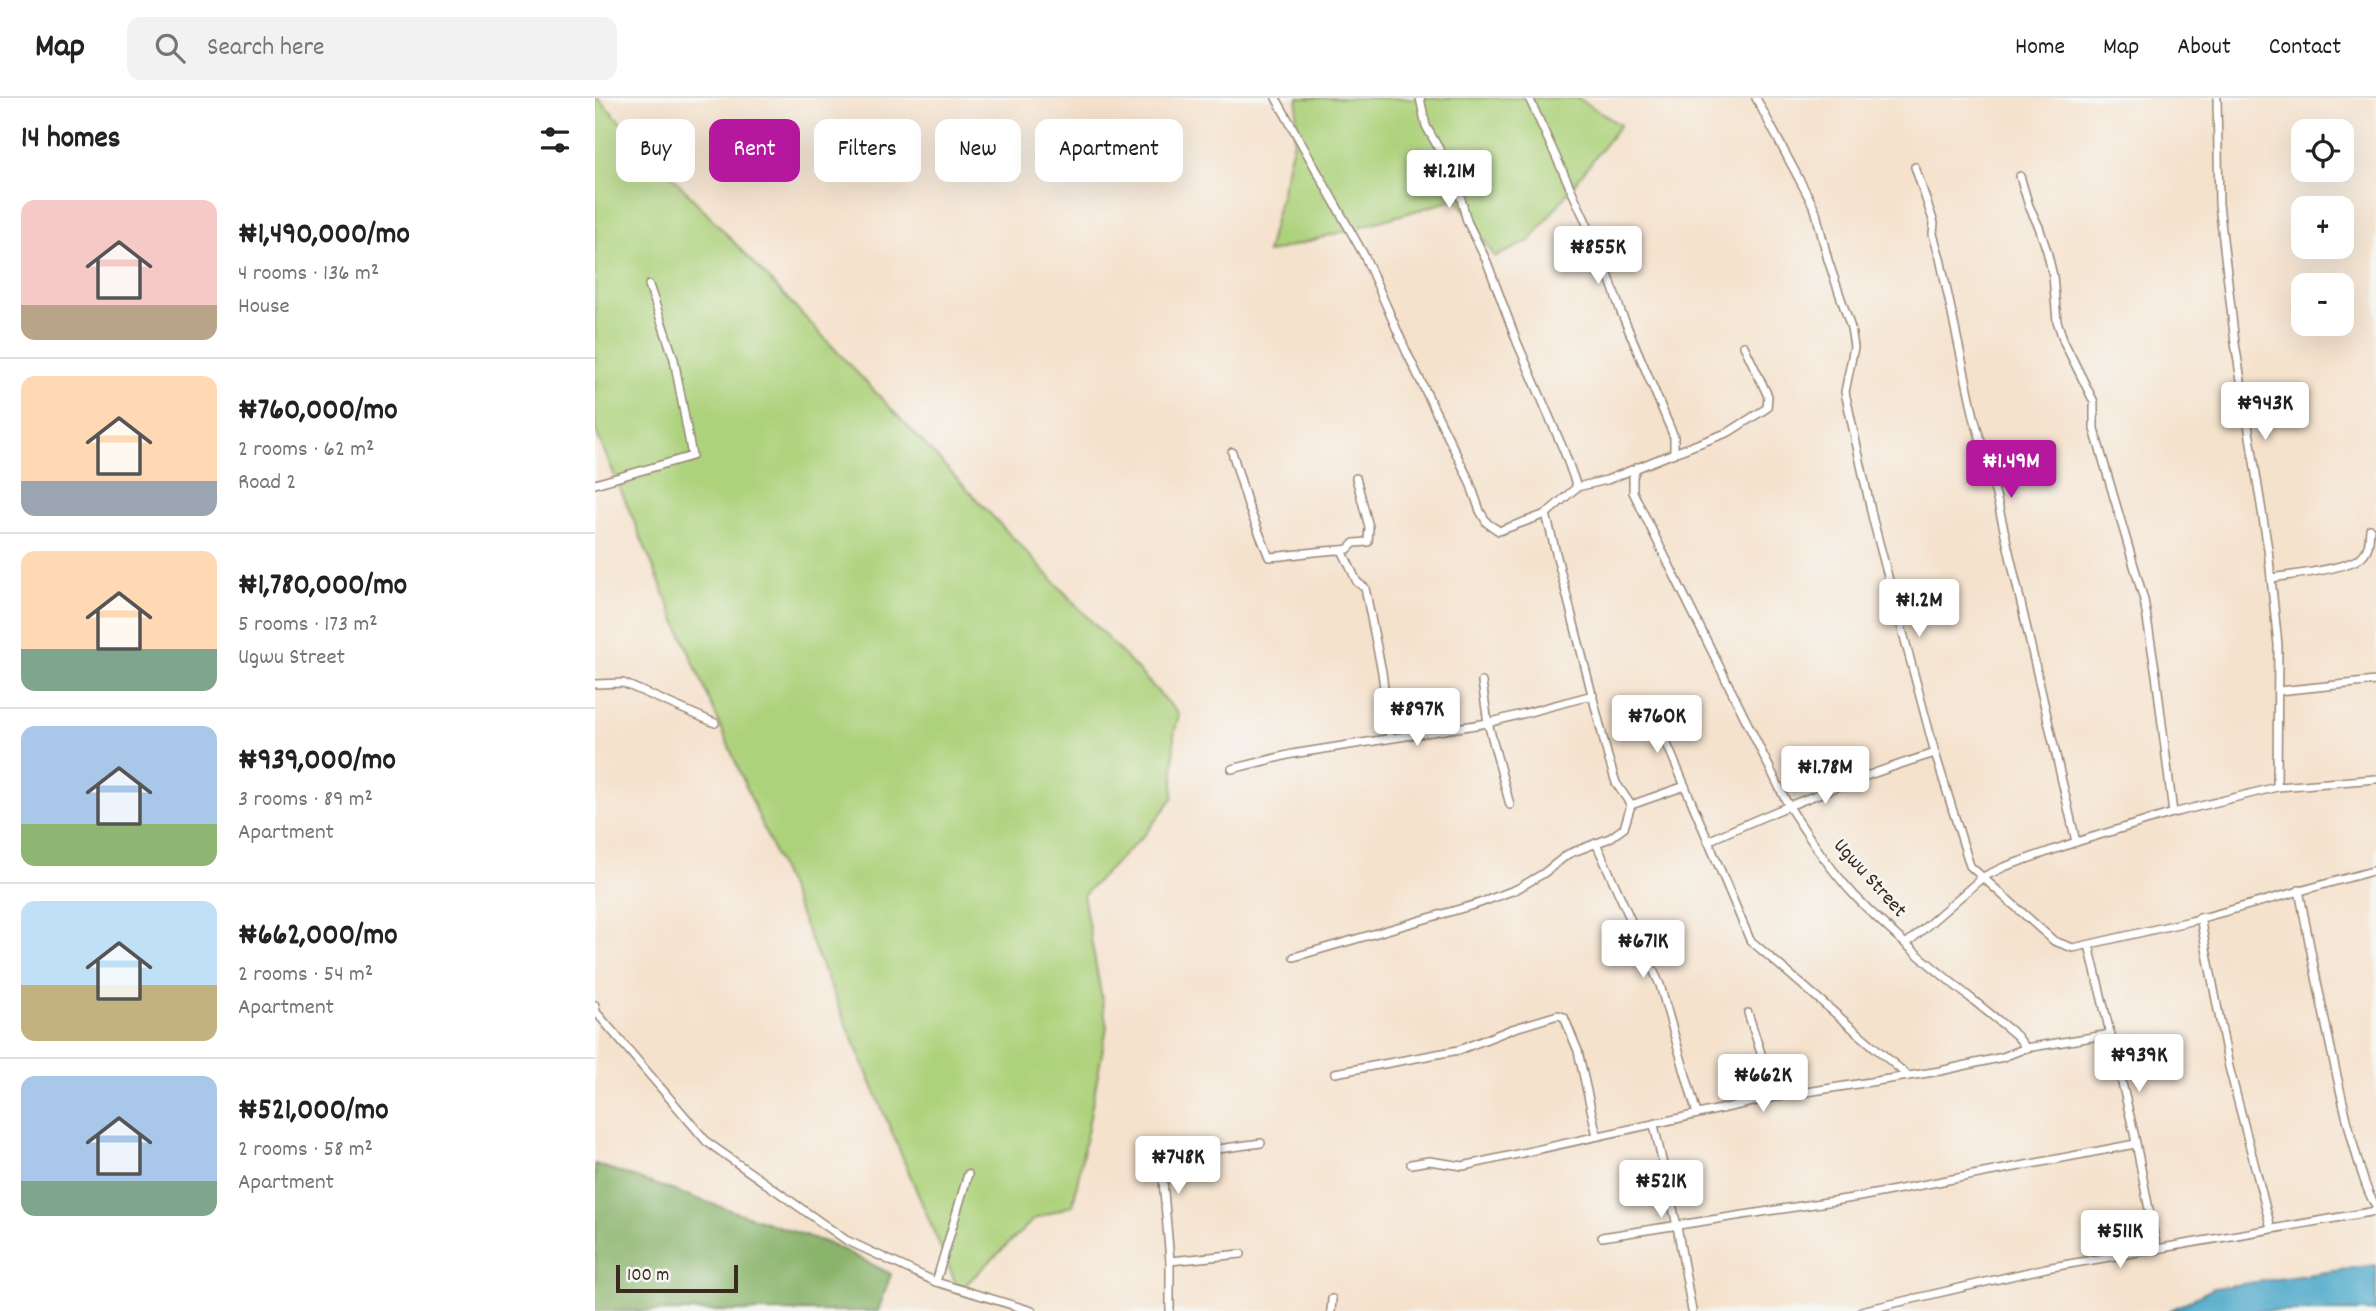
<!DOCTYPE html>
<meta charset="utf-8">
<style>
:root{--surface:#fff;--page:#f2f2f2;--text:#222;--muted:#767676;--line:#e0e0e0;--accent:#b5179e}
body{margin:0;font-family:Dekko,sans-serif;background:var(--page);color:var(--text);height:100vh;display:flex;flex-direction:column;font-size:26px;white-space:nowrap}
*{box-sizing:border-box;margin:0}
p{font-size:23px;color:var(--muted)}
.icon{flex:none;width:38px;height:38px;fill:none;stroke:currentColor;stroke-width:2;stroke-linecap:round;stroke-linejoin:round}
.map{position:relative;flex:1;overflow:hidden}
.sheet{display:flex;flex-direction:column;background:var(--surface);width:595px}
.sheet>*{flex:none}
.banner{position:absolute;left:21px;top:21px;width:665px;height:63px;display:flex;gap:14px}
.tools{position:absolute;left:1696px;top:21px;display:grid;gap:14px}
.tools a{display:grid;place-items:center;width:63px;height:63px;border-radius:14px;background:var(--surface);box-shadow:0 7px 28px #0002;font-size:35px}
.scale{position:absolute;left:21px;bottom:18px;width:122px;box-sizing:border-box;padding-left:7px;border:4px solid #3b2a1e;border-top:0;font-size:19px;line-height:24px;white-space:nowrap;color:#3b2a1e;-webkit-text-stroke:5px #f6f6f2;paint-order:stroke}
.price{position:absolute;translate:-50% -60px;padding:0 16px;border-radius:7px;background:#fff;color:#222;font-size:23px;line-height:46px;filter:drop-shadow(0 2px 4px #0008)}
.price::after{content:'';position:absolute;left:50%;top:42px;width:21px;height:16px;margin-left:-10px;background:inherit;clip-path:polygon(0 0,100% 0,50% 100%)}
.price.active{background:var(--accent);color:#fff}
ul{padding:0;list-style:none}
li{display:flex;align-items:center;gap:21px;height:175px;padding:0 21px}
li+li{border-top:2px solid var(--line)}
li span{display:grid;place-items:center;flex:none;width:196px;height:140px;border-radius:14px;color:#555}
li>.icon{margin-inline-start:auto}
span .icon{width:84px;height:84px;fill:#fffc;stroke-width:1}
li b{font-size:30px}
h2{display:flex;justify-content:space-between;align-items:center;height:84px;padding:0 21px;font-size:30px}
.chip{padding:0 24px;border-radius:14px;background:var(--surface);box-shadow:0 7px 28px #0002;font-size:24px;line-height:63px}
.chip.active{background:var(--accent);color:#fff}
header{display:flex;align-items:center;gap:42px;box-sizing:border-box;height:98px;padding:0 35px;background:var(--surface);border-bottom:2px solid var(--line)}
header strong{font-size:33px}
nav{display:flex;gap:38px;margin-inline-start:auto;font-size:24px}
.search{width:490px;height:63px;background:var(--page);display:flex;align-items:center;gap:18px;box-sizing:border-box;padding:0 24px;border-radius:14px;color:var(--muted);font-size:26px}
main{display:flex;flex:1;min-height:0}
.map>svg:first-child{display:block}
.green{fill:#add27c;stroke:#747e4d;stroke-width:2}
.forest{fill:#8ab46c;stroke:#626f45;stroke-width:2}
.water{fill:#4ba7c9;stroke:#436874;stroke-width:2}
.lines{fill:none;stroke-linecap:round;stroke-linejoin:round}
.minor-casing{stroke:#988676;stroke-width:10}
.minor{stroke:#fff;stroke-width:7}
.labels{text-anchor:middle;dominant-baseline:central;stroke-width:5;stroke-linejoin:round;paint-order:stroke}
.street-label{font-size:21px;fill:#3b2a1e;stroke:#f6f6f2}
</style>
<header>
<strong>Map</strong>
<div class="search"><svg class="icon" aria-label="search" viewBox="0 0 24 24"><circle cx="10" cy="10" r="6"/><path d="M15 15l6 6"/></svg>Search here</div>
<nav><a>Home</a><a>Map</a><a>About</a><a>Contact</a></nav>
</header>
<main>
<section class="sheet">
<h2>14 homes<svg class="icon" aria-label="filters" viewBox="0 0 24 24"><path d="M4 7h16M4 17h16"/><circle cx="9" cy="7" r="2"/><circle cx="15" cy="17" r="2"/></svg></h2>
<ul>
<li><span style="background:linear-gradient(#f6c9c9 75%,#b9a48a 0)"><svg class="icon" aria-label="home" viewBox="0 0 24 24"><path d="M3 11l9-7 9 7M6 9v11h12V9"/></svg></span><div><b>₦1,490,000/mo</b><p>4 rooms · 136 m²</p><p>House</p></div></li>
<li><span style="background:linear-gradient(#ffd9b3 75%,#9aa5b1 0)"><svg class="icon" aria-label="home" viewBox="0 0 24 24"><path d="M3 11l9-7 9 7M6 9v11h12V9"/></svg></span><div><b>₦760,000/mo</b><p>2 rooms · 62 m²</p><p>Road 2</p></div></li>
<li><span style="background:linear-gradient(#ffd9b3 70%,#7fa58c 0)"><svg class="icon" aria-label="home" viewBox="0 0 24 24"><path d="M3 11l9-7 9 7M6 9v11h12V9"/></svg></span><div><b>₦1,780,000/mo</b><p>5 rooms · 173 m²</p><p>Ugwu Street</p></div></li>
<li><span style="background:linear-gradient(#a9c7e8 70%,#8fb573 0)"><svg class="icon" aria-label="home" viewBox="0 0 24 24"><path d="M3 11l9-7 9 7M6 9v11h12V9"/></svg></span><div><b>₦939,000/mo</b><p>3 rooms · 89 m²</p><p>Apartment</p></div></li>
<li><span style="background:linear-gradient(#bfe0f5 60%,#c2b280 0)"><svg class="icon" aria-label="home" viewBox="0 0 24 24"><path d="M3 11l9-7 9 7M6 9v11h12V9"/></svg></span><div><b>₦662,000/mo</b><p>2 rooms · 54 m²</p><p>Apartment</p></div></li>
<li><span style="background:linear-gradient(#a9c7e8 75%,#7fa58c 0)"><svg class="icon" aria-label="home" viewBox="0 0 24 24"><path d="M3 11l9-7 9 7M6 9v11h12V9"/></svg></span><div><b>₦521,000/mo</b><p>2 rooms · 58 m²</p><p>Apartment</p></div></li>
</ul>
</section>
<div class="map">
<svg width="1781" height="1213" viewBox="0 0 1781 1213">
<rect width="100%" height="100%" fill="#f6f6f2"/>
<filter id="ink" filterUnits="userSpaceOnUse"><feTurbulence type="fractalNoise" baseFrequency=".0143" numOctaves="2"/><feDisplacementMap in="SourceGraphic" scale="14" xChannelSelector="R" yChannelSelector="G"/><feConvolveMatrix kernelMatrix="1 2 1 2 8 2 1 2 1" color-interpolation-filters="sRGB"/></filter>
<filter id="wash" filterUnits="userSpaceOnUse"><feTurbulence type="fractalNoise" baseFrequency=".00686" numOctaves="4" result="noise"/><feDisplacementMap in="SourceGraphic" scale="28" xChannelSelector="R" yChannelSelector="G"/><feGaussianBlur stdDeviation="1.57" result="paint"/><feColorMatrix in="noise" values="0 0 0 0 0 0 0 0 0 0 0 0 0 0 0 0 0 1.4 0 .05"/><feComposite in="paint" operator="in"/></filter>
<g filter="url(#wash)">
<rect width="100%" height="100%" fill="#f5e2cd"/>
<!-- green -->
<g class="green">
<polygon points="0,0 3,0 584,616 579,637 578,700 550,736 488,797 512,929 478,1107 439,1121 364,1193 0,331"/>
<polygon points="703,0 983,0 1025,27 935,143 900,159 862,101 672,155 699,42"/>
</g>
<!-- forest -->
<polygon class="forest" points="0,1066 238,1147 296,1176 283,1213 0,1213"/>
<!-- water -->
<polygon class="water" points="1781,1167 1781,1213 1574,1213 1619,1190"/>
</g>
<g filter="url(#ink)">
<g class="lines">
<!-- minor casing -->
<g class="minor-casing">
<g id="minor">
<polyline points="681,0 770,159 812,255 874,382 885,413 892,425 904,433 951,416 982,389 1012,382 1079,355 1079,339 1026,214 1008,161 934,0"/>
<polyline points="825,0 831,28 860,79 872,123 892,164 922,244 969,353 982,389"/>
<polyline points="1161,0 1220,111 1233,162 1256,230 1259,249 1250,294 1278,422 1340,655 1375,768 1459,843 1478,850 1596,823 1781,772"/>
<polyline points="1622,0 1624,106 1640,245 1673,451 1683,547 1682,689"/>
<polyline points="1320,69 1339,125 1338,136 1345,160 1379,319 1401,397 1481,744"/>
<polyline points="1425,78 1434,108 1444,129 1452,153 1458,178 1462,223 1469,244 1499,304 1499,331 1549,502 1561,577 1578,715"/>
<path d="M637 354 654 410 674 459C699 458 722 452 747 452L762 484 770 490 787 574 795 640"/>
<polyline points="1079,355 1134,334 1172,310 1173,298 1149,248"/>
<path d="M1042 369 1038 379V394L1193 707C1213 738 1234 770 1260 798 1309 849 1367 892 1422 938L1431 950"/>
<polyline points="0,386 97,358 79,261 54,187"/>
<polyline points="951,416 1013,659 1021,685 1036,707"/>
<polyline points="747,452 753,451 759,445 773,444 774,429 761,380"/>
<path d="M1676 480C1696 477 1757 471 1768 457 1775 450 1774 440 1775 431"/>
<polyline points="887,584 893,625 915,707"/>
<polyline points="0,586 28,585 120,625"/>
<polyline points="1683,593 1781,583"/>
<polyline points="1059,615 1155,842 1313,978"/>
<polyline points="637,671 697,656 893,625 998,597"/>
<path d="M1113 743C1188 709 1262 679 1340 655"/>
<polyline points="1001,745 1065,887 1102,1016"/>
<path d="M1704 792C1713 837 1759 1087 1781 1107"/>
<polyline points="1605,819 1634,969 1676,1130"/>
<polyline points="1311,846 1388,779 1409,769 1481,744 1578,715 1682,689 1781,681"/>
<polyline points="1494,847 1539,1035 1562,1152"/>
<polyline points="699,859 882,806 922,791 949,775 973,756 1015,740 1029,730 1036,707 1090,688"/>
<polyline points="0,907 1,914 112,1044 251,1142 341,1184 437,1213"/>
<polyline points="1153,915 1180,999"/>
<polyline points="740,975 864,952 917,931 963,917 969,919 983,953 1002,1038"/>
<polyline points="1059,1027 1082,1128 1097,1213"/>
<polyline points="816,1066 834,1063 868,1068 1180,999 1345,973 1408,959 1431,950 1516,936"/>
<polyline points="1007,1139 1264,1099 1540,1046"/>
<polyline points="575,1163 646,1156"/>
<polyline points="341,1184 373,1076"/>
<polyline points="575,1213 575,1163 566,1059 666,1045"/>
<polyline points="736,1213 737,1201"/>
<polyline points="1266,1213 1451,1170 1781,1113"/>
</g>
</g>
<!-- minor -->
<use href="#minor" class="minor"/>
</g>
</g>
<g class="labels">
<!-- street labels -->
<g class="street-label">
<text transform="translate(1274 781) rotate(48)">Ugwu Street</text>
</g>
</g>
</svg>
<div class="tools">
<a><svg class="icon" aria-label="locate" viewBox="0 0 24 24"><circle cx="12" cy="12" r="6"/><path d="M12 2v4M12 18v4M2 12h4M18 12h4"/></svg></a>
<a>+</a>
<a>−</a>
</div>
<div class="scale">100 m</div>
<b class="price" style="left:854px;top:112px">₦1.21M</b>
<b class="price" style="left:1003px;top:188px">₦855K</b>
<b class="price" style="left:1670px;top:344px">₦943K</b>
<b class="price active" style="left:1416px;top:402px">₦1.49M</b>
<b class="price" style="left:1324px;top:541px">₦1.2M</b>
<b class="price" style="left:822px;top:650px">₦897K</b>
<b class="price" style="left:1062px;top:657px">₦760K</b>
<b class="price" style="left:1230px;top:708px">₦1.78M</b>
<b class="price" style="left:1048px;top:882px">₦671K</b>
<b class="price" style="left:1544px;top:996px">₦939K</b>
<b class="price" style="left:1168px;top:1016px">₦662K</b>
<b class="price" style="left:583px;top:1098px">₦748K</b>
<b class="price" style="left:1066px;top:1122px">₦521K</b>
<b class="price" style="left:1525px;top:1172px">₦511K</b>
<div class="banner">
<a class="chip">Buy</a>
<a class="chip active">Rent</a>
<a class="chip">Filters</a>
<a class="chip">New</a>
<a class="chip">Apartment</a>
</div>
</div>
</main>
